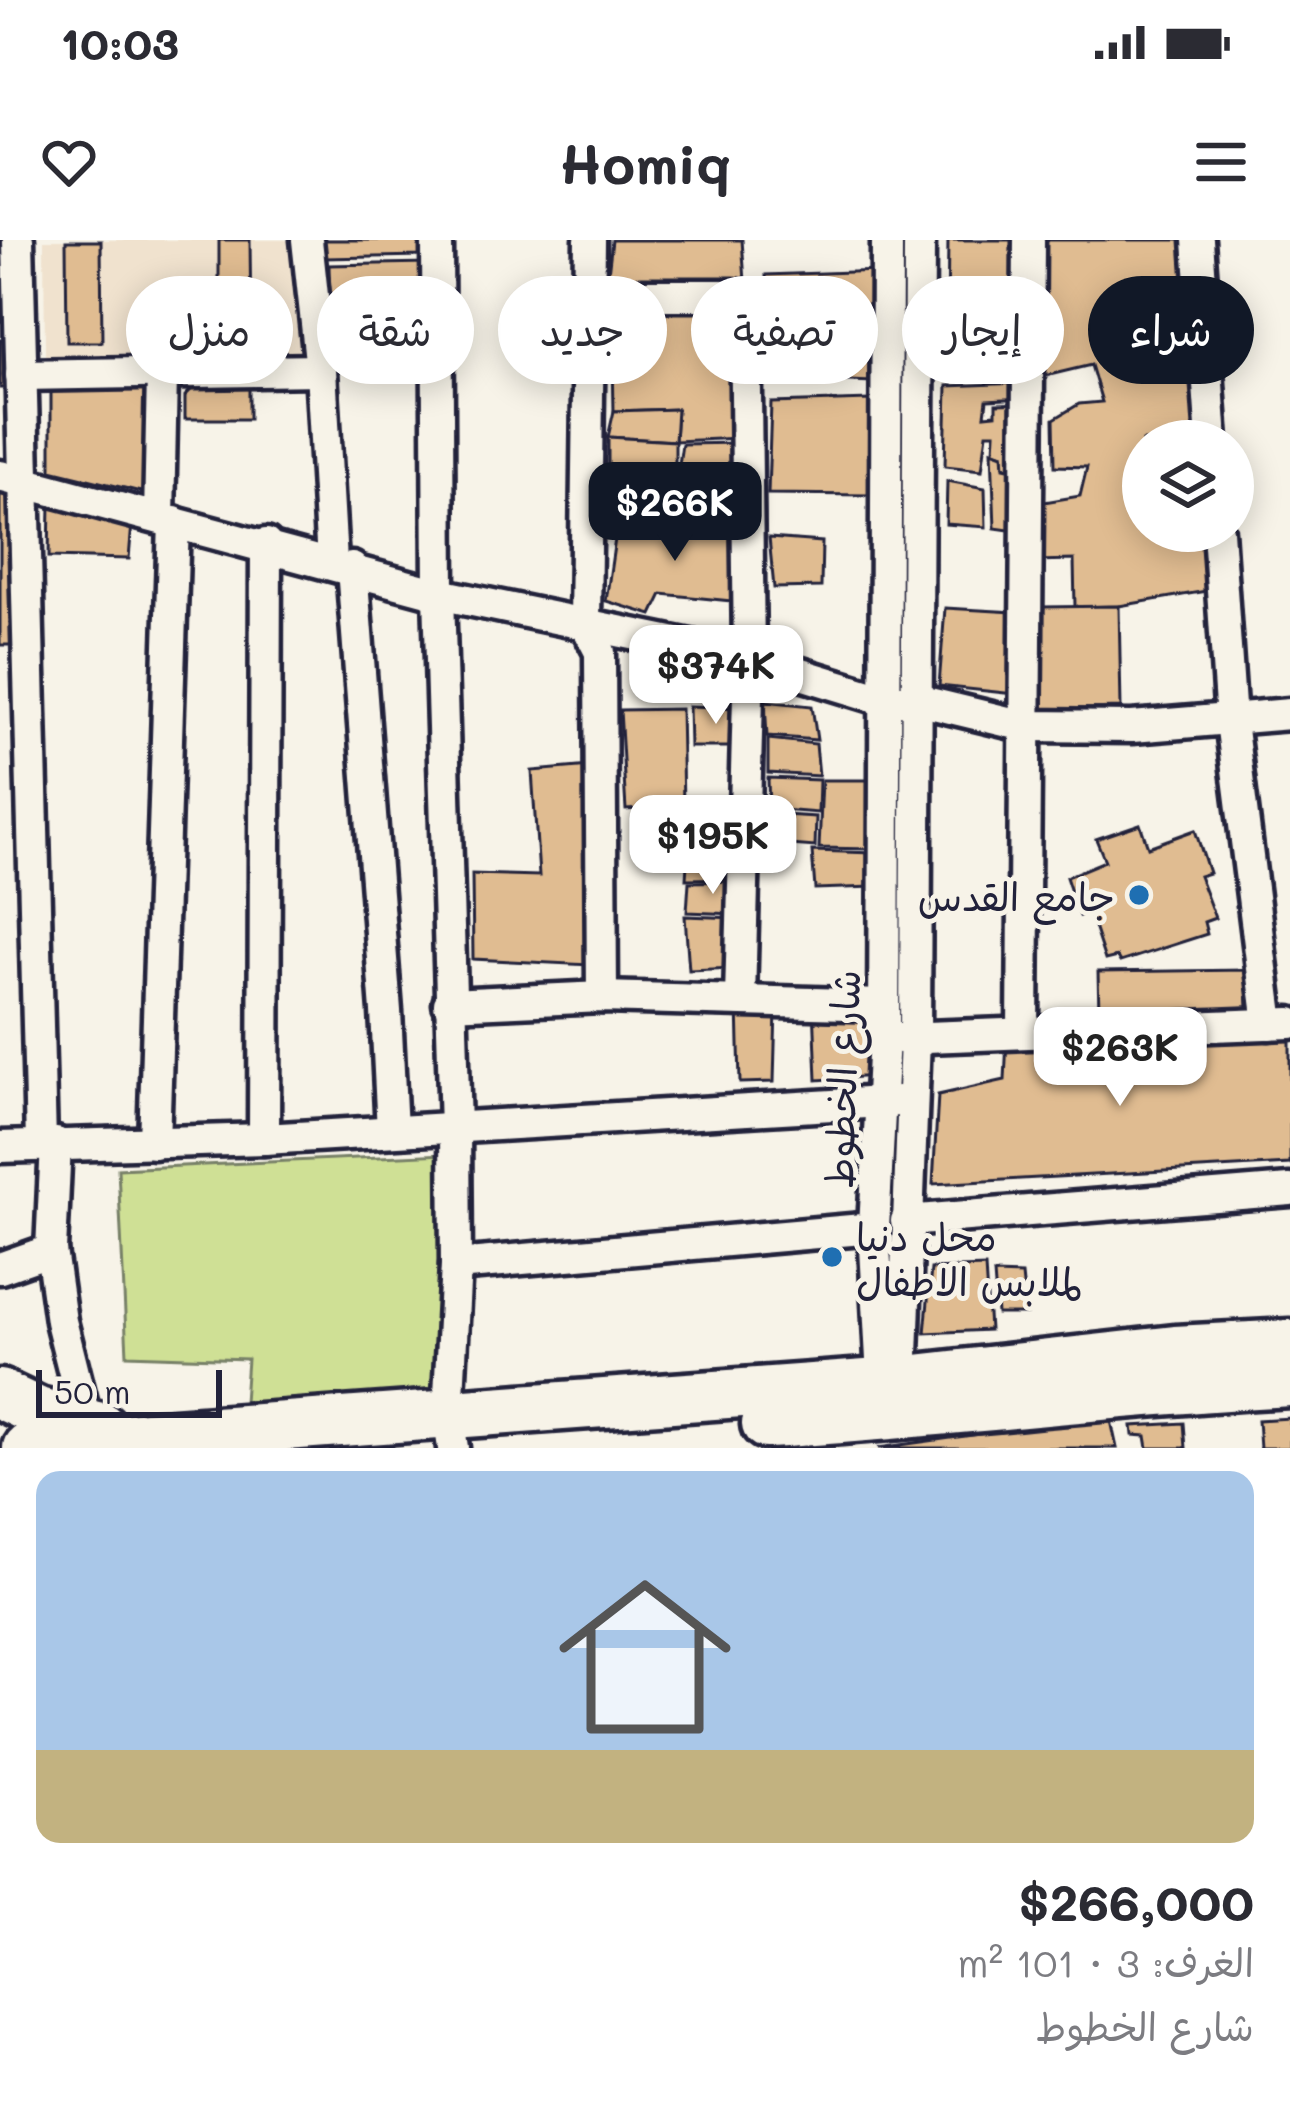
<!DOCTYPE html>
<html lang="ar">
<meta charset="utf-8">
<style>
:root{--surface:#fff;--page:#f2f2f3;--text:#2b2b33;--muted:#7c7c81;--line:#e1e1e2;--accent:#111827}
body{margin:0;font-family:Mali,"Playpen Sans Arabic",sans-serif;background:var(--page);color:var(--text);direction:rtl;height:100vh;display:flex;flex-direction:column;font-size:45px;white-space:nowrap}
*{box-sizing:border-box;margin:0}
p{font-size:39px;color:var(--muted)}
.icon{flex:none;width:66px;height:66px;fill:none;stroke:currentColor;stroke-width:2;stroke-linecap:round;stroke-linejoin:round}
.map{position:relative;height:1208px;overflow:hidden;direction:ltr}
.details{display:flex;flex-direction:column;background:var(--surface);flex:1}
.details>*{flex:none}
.guide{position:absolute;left:36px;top:36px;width:1218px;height:108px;direction:rtl;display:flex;gap:24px}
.buttons{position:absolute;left:1122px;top:180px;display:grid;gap:24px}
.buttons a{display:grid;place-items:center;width:132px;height:132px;border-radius:50%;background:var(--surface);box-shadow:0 6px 30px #0003;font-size:60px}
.scale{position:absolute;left:36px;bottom:30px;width:186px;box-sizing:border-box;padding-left:12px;border:6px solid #22223b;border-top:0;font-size:33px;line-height:42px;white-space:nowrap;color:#22223b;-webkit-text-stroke:9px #f7f3e8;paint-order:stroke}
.price{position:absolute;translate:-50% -102px;padding:0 27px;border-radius:24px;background:#fff;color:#222;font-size:39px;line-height:78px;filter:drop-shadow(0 3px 6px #0008)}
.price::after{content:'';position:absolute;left:50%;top:72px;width:36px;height:27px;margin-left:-18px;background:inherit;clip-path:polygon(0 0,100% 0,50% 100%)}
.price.selected{background:var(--accent);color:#fff}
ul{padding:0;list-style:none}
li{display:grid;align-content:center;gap:24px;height:636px;padding:0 36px}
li+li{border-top:3px solid var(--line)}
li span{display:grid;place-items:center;height:372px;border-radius:24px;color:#555}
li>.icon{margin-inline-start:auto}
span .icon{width:216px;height:216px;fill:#fffc;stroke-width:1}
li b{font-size:51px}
.pill{padding:0 42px;border-radius:54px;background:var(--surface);box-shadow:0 6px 30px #0003;font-size:42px;line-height:108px}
.pill.selected{background:var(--accent);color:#fff}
.status{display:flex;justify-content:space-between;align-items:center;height:84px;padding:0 60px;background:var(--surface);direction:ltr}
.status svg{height:33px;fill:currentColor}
header{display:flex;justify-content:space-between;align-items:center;height:156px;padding:0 36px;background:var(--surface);font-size:54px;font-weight:700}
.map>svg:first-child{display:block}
.built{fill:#f0e2ce}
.green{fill:#cfe095;stroke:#788168;stroke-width:3}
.building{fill:#e0bc91;stroke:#22223b;stroke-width:3}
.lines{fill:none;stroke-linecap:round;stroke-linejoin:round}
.street-casing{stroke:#22223b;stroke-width:39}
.primary-casing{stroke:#22223b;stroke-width:57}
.street{stroke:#f7f3e8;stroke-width:30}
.primary{stroke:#f7f3e8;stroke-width:48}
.poi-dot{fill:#1f6fb2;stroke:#f7f3e8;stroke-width:4.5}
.labels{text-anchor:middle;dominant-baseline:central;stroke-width:10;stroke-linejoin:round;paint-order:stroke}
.poi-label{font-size:39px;fill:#22223b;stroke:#f7f3e8;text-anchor:end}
.street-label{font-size:39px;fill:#22223b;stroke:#f7f3e8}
</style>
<div class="status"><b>10:03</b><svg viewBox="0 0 49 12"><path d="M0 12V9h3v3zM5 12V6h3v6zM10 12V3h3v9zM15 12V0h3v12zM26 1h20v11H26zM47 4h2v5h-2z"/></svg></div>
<header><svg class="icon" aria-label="menu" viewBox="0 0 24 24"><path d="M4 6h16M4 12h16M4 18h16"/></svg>Homiq<svg class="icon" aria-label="heart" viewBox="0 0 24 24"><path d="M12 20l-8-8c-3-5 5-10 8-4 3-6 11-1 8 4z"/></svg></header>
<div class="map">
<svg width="1290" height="1208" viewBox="0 0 1290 1208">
<rect width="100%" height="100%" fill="#f7f3e8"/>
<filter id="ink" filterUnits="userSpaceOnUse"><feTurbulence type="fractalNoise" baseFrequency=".00833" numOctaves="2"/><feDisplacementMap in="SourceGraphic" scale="24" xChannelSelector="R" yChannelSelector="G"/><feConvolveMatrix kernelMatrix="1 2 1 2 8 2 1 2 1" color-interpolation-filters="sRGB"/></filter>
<g filter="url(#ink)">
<!-- built -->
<polygon class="built" points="44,0 298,0 318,115 45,118"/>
<!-- green -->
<polygon class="green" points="445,914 441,1157 244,1162 247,1119 127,1115 118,929"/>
<!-- building -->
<g class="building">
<polygon points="219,0 250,0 251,87 165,87 165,52 219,52"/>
<polygon points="324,0 422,0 423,16 324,18"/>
<polygon points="612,0 742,0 746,55 608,34"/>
<polygon points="948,0 1022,0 1023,72 947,78"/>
<polygon points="1043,0 1189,0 1202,201 1143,201 1143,291 1208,291 1212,350 1119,366 1075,367 1074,320 1034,321 1044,262 1080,256 1087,227 1055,226 1054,179 1079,164 1102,162 1091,125 1041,137"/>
<polygon points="66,1 101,1 102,102 67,102"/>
<polygon points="0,17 13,18 9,70 0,70"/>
<polygon points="428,23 429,66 330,68 329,25"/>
<polygon points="880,31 874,142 770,138 766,35"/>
<polygon points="612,63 733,67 740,198 675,201 677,169 614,171"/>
<polygon points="0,100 8,101 6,148 0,148"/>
<polygon points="1022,143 1024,158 987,160 985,175 996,174 996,164 1027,163 1017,230 1003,225 1003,214 994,211 995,193 987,193 982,230 945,226 947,146"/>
<polygon points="195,146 249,146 249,179 185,179 185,156"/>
<polygon points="152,148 149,254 51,230 51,149"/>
<polygon points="870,160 871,255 768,254 771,163"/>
<polygon points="677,169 675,201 608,197 614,171"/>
<polygon points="608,197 675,201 675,235 608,232"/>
<polygon points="741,203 743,250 675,252 682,204"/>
<polygon points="992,210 1003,214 1004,227 1017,230 1023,292 995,288"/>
<polygon points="608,232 674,234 674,283 615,284"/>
<polygon points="947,241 985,248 986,287 946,284"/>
<polygon points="0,250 21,250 22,405 0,405"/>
<polygon points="743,250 744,283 674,283 676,252"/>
<polygon points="50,263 132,283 129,319 49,317"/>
<polygon points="617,285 743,285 742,362 662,354 652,375 606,361"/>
<polygon points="769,298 822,302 821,347 774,348"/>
<polygon points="1119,366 1121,468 1043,470 1041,367"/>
<polygon points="945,368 1014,372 1015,454 939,446"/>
<polygon points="765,461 812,466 817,500 767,496"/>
<polygon points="689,466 743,468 742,507 690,507"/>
<polygon points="681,469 683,566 626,570 620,470"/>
<polygon points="768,499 816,504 819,536 768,533"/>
<polygon points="591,526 590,725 473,719 472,634 539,636 532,531"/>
<polygon points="768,538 819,540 818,573 769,569"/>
<polygon points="822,540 875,540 873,609 819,608"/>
<polygon points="767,574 816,577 815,607 765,603"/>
<polygon points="1140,584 1148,607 1195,590 1209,633 1199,636 1215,678 1204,682 1207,694 1120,722 1117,717 1105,720 1089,672 1079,676 1066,637 1105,621 1096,599"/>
<polygon points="688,609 738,610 738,638 686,639"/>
<polygon points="812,611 874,613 874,647 815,649"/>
<polygon points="737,641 737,674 687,672 689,642"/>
<polygon points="685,676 737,678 735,728 689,730"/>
<polygon points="1247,730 1248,771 1099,773 1098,732"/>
<polygon points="738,765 776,768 774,842 740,843"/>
<polygon points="814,766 879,770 875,836 817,840"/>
<polygon points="1290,795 1290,924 933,944 938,855 1005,840 1007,800"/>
<polygon points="985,1027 989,1090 925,1093 931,1029"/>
<polygon points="994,1034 1022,1035 1026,1074 997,1074"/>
<polygon points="1110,1176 1117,1208 878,1208"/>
<polygon points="1290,1178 1290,1208 1260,1208 1258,1180"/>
<polygon points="1184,1183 1186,1208 1148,1208 1146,1196 1133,1195 1132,1186"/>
</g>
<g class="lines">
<!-- street casing -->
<g class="street-casing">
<g id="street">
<polyline points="18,0 41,903"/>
<polyline points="307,0 321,130 332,322"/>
<polyline points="437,0 439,354 455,888 456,1025 448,1174 453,1208"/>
<polyline points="590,0 585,383 600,412 602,757"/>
<polyline points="1198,0 1212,201"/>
<polyline points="592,55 734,55 745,67 749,418 740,759"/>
<polyline points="21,135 321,130"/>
<polyline points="0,236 439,354 749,418 886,460 917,460 1025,486 1132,487 1290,474"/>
<polyline points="159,278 162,134"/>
<polyline points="1218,291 1231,481 1269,784"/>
<polyline points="352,328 386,771 392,891"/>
<polyline points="449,764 602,757 884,765"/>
<polyline points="1023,792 1029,0"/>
<polyline points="900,798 1290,783"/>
<polyline points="264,899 266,304"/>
<polyline points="56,903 51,1010 61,1081 87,1185"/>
<polyline points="154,903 174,282"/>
<polyline points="0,907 264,899 899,861"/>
<polyline points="906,981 1290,950"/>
<polyline points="456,1025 874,988"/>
<polyline points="0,1028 51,1010"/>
<polyline points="883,1157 874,988 884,797 887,0"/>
<polyline points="905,1157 902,1141 915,798 919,0"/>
</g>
</g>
<!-- primary casing -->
<g class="primary-casing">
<g id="primary">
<polyline points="0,1154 38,1172 101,1187"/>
<path d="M766 1184C941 1174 1115 1151 1290 1142"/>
<polyline points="27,1208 147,1196 880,1143 1175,1110 1290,1104"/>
</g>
</g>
<!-- street -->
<use href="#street" class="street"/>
<!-- primary -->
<use href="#primary" class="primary"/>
</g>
</g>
<!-- markers -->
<g class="poi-dot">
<circle cx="1139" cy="655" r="12"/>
<circle cx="832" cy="1017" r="12"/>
</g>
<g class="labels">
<!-- poi labels -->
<g class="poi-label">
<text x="1115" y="655">جامع القدس</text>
<text x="856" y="995" text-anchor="start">محل دنيا<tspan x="856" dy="45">لملابس الاطفال</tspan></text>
</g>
<!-- street labels -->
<g class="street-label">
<text transform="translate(841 839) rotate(-88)">شارع الخطوط</text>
</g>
</g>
</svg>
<div class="buttons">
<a><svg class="icon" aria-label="layers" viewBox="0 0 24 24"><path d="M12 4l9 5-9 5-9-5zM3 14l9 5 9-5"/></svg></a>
</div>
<div class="scale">50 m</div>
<b class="price selected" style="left:675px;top:324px">$266K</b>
<b class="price" style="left:716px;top:487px">$374K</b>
<b class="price" style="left:713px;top:657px">$195K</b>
<b class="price" style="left:1120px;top:869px">$263K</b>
<div class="guide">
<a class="pill selected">شراء</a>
<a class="pill">إيجار</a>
<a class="pill">تصفية</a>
<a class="pill">جديد</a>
<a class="pill">شقة</a>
<a class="pill">منزل</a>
</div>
</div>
<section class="details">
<ul>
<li><span style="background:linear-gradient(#a9c7e8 75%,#c2b280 0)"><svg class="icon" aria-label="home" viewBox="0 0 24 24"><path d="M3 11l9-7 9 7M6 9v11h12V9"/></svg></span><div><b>$266,000</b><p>الغرف: 3 · 101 m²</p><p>شارع الخطوط</p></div></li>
</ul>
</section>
